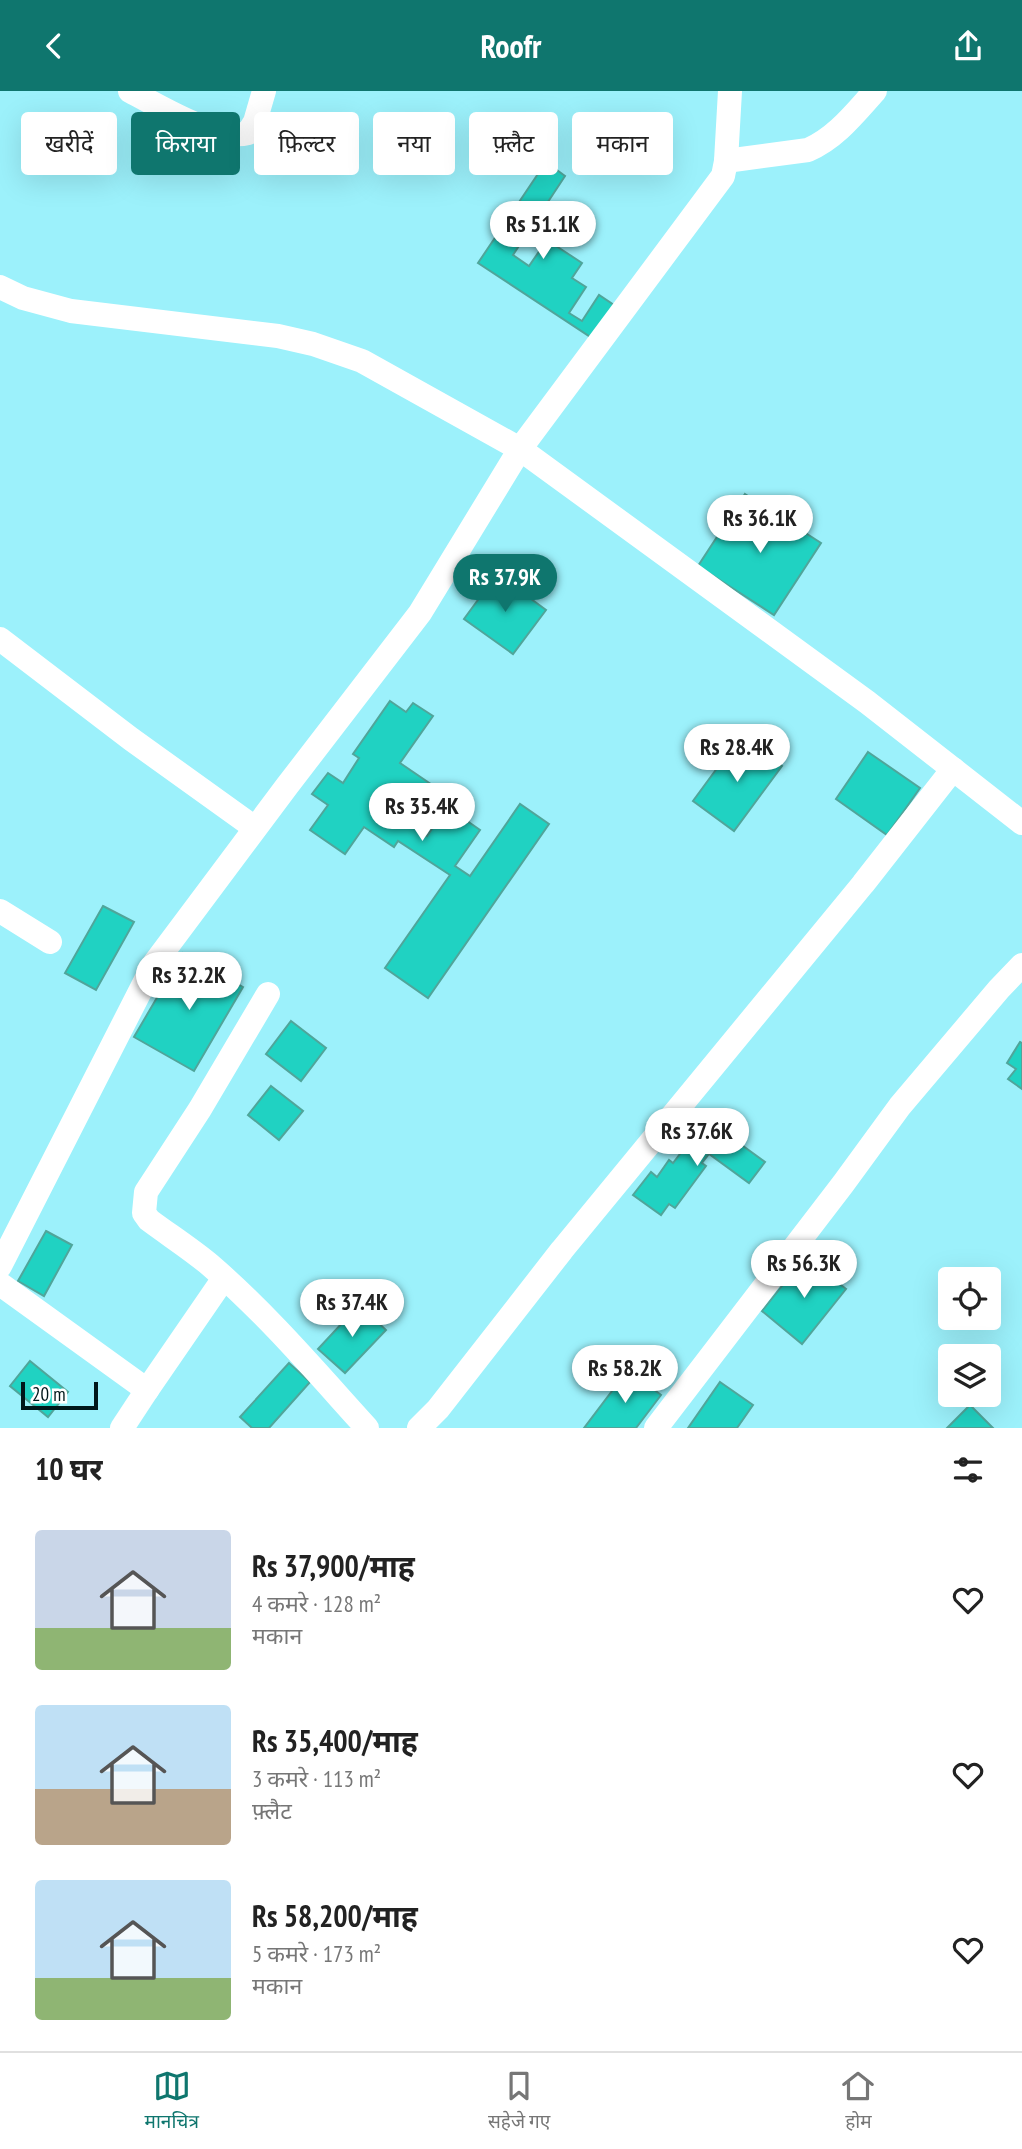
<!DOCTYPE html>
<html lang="hi">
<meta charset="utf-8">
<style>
:root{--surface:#fff;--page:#f6f6f6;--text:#222;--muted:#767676;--line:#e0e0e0;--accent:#0f766e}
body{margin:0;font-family:"PT Sans Narrow","Noto Sans Devanagari",sans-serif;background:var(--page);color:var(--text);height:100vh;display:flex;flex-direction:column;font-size:26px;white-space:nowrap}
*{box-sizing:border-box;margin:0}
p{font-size:23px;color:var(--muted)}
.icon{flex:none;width:38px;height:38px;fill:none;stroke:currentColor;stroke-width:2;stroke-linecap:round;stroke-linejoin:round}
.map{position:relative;height:1337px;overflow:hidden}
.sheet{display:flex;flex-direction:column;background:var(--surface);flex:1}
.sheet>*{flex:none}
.top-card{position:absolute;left:21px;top:21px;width:980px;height:63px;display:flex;gap:14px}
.tools{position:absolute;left:938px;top:1176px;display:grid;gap:14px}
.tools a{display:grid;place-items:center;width:63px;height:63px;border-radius:7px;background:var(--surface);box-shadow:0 7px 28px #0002;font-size:35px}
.scale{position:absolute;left:21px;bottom:18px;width:77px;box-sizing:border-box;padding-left:7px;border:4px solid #00171a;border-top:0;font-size:19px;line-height:24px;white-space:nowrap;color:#00171a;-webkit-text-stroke:5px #fff;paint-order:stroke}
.price{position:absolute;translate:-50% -60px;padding:0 16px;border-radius:24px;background:#fff;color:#222;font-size:23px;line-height:46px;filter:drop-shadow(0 2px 4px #0008)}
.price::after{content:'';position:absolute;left:50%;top:42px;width:21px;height:16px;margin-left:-10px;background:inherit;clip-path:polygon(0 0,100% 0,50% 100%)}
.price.active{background:var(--accent);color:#fff}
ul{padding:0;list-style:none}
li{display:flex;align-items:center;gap:21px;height:175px;padding:0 35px}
li span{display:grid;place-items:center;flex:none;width:196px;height:140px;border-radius:7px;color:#555}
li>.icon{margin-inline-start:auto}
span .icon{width:84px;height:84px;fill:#fffc;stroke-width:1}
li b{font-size:30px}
h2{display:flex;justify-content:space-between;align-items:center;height:84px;padding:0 35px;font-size:30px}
.pill{padding:0 24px;border-radius:7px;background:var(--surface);box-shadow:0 7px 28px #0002;font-size:24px;line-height:63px}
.pill.active{background:var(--accent);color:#fff}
header{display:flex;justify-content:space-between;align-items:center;height:91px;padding:0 35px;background:var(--accent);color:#fff;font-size:32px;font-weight:800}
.menu{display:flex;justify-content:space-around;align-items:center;height:98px;border-top:2px solid var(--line);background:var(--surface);font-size:19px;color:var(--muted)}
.menu a{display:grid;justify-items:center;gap:4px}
.menu .active{color:var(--accent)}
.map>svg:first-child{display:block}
.building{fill:#20d2c2;stroke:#50a59a;stroke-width:2}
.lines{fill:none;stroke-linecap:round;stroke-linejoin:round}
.minor{stroke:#fff;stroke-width:24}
</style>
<header><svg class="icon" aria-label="back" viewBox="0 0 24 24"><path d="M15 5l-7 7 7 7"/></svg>Roofr<svg class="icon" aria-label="share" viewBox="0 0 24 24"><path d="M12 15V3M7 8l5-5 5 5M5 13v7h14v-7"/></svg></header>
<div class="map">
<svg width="1022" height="1337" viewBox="0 0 1022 1337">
<rect width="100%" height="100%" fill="#9cf1fb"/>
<!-- building -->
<g class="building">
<polygon points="546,71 565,85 513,164 529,175 547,149 582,172 572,187 586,196 569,222 582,230 599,204 617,216 595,249 478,172"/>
<polygon points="745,403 821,452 774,524 698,475"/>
<polygon points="497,483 546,519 513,563 464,528"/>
<polygon points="390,610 406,621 413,612 433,625 400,672 441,700 415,737 427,745 447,716 480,739 455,775 470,785 520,713 549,733 428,907 385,877 450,784 398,750 394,756 364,736 345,763 310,739 328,714 312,703 328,682 343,692 359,667 353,663"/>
<polygon points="740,646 782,675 734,740 693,710"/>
<polygon points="868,661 920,697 887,744 836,708"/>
<polygon points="103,815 134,831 96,899 65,882"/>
<polygon points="183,862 243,896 194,980 134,946"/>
<polygon points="291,930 326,957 301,990 266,963"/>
<polygon points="1020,951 1022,952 1022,998 1008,988 1016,978 1007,972"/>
<polygon points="271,995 303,1020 279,1049 248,1024"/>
<polygon points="706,1028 765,1071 749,1092 709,1063 702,1072 706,1075 675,1117 669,1113 661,1124 633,1104 651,1081 657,1086 669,1069 673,1072 689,1051 694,1054 705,1040 700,1036"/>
<polygon points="46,1140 72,1154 44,1205 18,1190"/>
<polygon points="805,1166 846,1198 802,1253 762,1220"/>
<polygon points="359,1214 386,1239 345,1282 318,1258"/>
<polygon points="30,1270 68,1301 48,1326 10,1295"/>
<polygon points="289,1272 310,1291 269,1337 252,1337 240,1326"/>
<polygon points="628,1279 661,1304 636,1337 584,1337"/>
<polygon points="720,1291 753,1314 737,1337 688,1337"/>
<polygon points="970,1314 993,1337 947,1337"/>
</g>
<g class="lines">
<!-- minor -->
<g class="minor">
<path d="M130 0C161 16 215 50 248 42L255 31 264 0"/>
<path d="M726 70 808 59C836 47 855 22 875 0"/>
<polyline points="0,196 23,207 71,220 278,245 313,253 362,270 520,358 867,611 1022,732"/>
<polyline points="0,548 131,648 255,737"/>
<polyline points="0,820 50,851"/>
<path d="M268 903 200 1018 146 1101 144 1122 149 1129C169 1144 191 1158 210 1174 267 1223 317 1282 367 1337"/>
<polyline points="0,1175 154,873 287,695 420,522 520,358 723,85 726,70 730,0"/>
<polyline points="0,1193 147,1299 224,1187"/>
<polyline points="122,1337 147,1299"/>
<polyline points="419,1337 438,1318 562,1159 863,793 953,678"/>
<polyline points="656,1337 843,1093 900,1015 999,898 1022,874"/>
</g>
</g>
</svg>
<div class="tools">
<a><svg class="icon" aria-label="locate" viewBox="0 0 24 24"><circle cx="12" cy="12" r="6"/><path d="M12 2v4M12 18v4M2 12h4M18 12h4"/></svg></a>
<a><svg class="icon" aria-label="layers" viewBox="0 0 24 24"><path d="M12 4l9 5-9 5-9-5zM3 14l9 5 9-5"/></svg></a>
</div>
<div class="scale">20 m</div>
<b class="price" style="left:543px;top:170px">Rs 51.1K</b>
<b class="price" style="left:760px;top:464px">Rs 36.1K</b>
<b class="price active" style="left:505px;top:523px">Rs 37.9K</b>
<b class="price" style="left:737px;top:693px">Rs 28.4K</b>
<b class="price" style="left:422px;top:752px">Rs 35.4K</b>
<b class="price" style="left:189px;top:921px">Rs 32.2K</b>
<b class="price" style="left:697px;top:1077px">Rs 37.6K</b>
<b class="price" style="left:804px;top:1209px">Rs 56.3K</b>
<b class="price" style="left:352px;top:1248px">Rs 37.4K</b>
<b class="price" style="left:625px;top:1314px">Rs 58.2K</b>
<div class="top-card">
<a class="pill">खरीदें</a>
<a class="pill active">किराया</a>
<a class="pill">फ़िल्टर</a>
<a class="pill">नया</a>
<a class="pill">फ़्लैट</a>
<a class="pill">मकान</a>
</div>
</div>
<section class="sheet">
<h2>10 घर<svg class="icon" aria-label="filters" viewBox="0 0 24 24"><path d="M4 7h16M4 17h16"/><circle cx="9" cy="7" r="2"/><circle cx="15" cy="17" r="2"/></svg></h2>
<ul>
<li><span style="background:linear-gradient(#c9d6e8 70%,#8fb573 0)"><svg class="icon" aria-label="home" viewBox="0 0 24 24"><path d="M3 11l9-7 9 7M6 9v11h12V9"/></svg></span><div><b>Rs 37,900/माह</b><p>4 कमरे · 128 m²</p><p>मकान</p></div><svg class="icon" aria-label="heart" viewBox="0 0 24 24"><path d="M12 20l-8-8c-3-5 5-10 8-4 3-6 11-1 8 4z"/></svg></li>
<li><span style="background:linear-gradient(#bfe0f5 60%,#b9a48a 0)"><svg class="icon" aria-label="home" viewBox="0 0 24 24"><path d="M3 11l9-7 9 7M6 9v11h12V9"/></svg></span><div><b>Rs 35,400/माह</b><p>3 कमरे · 113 m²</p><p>फ़्लैट</p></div><svg class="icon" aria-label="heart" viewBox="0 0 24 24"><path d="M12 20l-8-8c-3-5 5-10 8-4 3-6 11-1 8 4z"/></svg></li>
<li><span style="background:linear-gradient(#bfe0f5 70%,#8fb573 0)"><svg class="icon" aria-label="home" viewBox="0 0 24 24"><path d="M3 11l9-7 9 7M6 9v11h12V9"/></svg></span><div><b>Rs 58,200/माह</b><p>5 कमरे · 173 m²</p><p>मकान</p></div><svg class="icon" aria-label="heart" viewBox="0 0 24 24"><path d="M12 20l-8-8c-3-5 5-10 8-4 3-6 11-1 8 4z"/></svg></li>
</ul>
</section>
<nav class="menu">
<a class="active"><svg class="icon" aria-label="map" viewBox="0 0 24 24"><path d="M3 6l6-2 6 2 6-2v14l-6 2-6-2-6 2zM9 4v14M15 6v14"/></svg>मानचित्र</a>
<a><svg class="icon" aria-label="saved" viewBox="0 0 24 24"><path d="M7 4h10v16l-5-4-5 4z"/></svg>सहेजे गए</a>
<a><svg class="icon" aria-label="home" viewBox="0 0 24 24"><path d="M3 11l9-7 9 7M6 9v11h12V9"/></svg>होम</a>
</nav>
